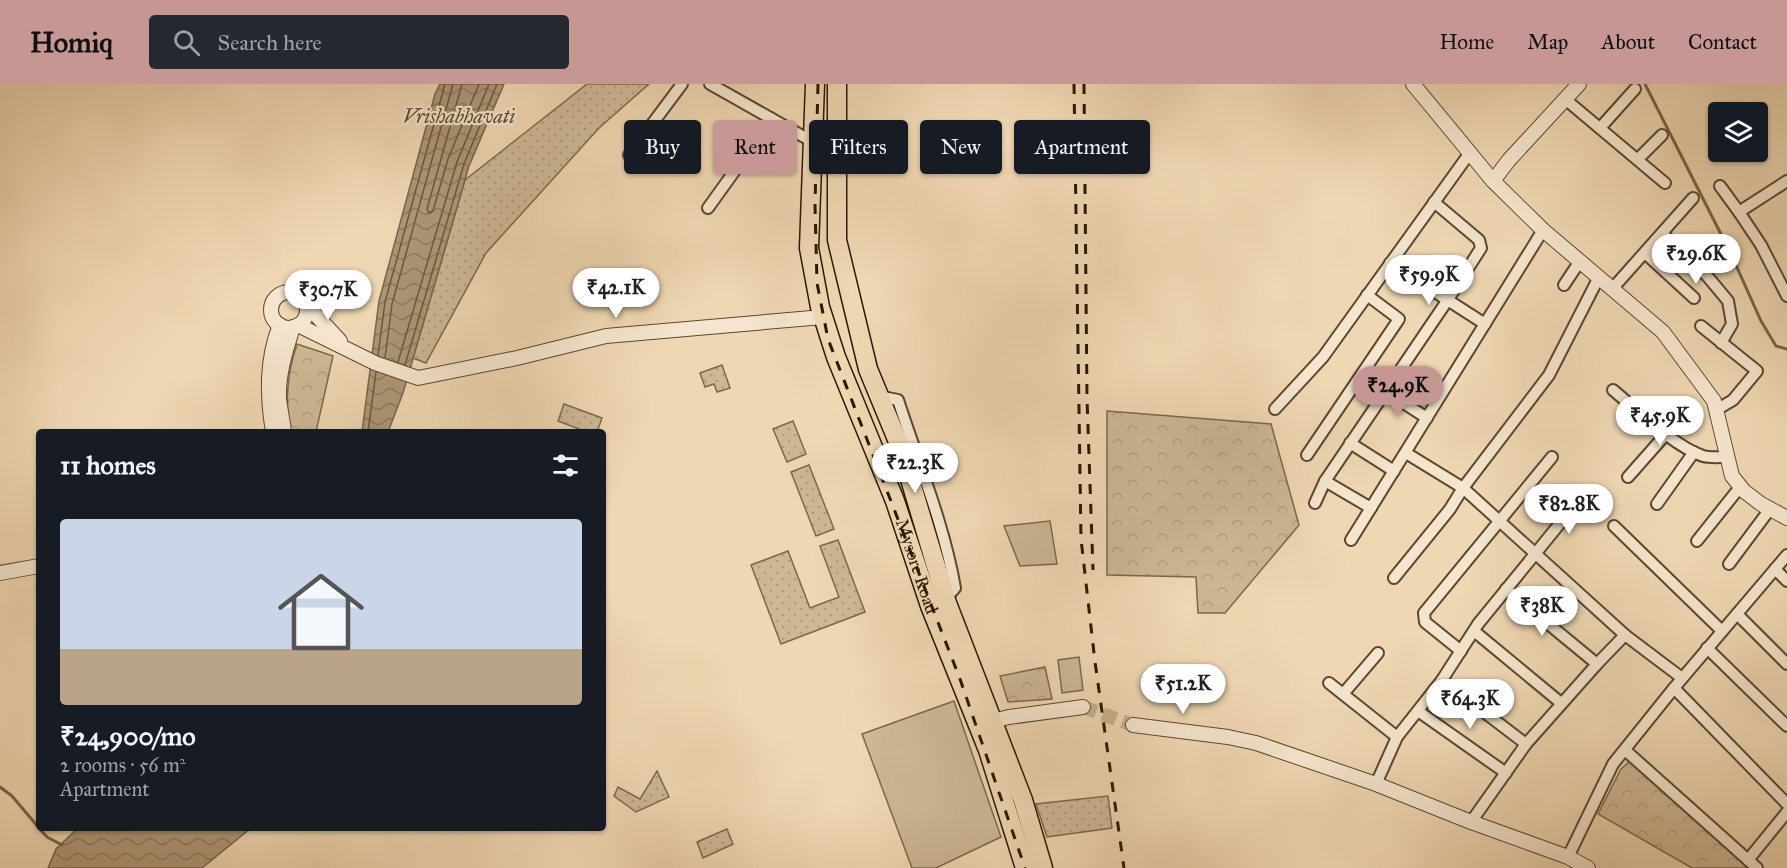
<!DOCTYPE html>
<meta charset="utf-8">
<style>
:root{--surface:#171b24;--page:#242831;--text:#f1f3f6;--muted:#9ea1a6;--accent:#c59692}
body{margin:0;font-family:"IM FELL Great Primer",serif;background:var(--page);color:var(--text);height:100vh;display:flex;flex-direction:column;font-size:22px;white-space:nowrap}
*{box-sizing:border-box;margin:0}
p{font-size:20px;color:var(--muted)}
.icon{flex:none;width:33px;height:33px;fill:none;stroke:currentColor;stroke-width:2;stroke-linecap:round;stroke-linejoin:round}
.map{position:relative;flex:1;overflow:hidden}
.details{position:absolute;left:36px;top:345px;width:570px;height:402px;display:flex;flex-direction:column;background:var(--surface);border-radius:6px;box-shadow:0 2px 4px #0004}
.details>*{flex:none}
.banner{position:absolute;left:624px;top:36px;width:570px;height:54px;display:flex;gap:12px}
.tools{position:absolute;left:1708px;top:18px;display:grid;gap:12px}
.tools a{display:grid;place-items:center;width:60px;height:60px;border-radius:6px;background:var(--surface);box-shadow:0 2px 4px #0004;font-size:30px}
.price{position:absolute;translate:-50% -51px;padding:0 14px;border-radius:21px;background:#fff;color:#222;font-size:20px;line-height:39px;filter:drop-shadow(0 2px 3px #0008)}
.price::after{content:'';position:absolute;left:50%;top:36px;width:18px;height:14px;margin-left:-9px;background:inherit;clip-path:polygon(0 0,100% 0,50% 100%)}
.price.active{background:var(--accent);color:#111}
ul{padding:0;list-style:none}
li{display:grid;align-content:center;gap:12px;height:318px;padding:0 24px}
li span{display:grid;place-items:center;height:186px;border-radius:6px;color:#555}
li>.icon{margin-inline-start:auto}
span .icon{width:108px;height:108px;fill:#fffc;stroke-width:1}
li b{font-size:26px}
h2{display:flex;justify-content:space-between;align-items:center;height:72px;padding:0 24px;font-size:26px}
.pill{padding:0 21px;border-radius:6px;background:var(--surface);box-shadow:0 2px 4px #0004;font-size:21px;line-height:54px}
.pill.active{background:var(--accent);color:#111}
header{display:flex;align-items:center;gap:36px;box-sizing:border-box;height:84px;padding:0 30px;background:var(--accent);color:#111}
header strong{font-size:28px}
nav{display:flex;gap:33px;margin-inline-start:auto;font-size:21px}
.search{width:420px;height:54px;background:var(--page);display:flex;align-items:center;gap:15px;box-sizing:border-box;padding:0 21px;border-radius:6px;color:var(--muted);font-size:22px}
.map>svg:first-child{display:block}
.grass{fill:url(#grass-dots);stroke:#7b684b;stroke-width:1.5}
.park{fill:url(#park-crowns);stroke:#7b684b;stroke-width:1.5}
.pitch{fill:#cdb795;stroke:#7b684b;stroke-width:1.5}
.water{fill:url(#water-waves);stroke:#786447;stroke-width:1.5}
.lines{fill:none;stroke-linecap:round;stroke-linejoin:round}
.shore{stroke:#6a573c;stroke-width:1.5}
.stream{stroke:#786447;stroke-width:3}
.tertiary-tunnel{stroke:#c7b18f;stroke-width:14;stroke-dasharray:14 7;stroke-linecap:butt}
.minor-casing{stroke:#5a482e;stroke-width:14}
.tertiary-casing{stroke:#5a482e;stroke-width:16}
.trunk-casing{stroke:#291801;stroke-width:21}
.minor{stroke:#f5e5ce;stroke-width:10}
.tertiary{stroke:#f5e5ce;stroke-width:14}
.trunk{stroke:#efd7b3;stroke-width:18}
.rail{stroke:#291801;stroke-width:3;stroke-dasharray:10 10;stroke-linecap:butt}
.labels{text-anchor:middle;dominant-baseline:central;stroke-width:4.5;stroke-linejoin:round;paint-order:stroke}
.street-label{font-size:18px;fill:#291801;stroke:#f5e5ce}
.water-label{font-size:20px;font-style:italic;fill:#5d4a30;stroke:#f5e5ce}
</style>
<header>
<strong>Homiq</strong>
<div class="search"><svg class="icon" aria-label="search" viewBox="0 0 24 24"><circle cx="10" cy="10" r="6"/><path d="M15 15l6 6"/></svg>Search here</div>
<nav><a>Home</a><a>Map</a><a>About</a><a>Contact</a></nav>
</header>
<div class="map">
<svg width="1787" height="784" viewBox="0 0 1787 784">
<defs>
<pattern id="grass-dots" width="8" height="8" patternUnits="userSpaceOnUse" patternTransform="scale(1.5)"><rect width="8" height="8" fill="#cdb795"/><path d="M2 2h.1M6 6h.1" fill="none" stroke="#b09d7f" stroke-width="1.8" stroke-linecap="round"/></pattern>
<pattern id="park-crowns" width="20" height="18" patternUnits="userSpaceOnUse" patternTransform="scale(1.5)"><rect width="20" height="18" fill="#cdb795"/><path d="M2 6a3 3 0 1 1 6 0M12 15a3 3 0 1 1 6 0" fill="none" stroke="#b09d7f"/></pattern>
<pattern id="water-waves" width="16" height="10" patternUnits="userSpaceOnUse" patternTransform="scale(1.5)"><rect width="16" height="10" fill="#ac9676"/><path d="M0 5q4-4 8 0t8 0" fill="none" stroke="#8c795e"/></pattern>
</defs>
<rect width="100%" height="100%" fill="#efd7b3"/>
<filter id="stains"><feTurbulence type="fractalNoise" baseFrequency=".00333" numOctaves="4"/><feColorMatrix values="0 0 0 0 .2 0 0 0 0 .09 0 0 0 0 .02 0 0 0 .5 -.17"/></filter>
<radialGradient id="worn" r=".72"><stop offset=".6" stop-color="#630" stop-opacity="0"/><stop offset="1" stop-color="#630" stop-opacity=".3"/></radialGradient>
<!-- grass -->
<g class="grass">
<polygon points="587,0 649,0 599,44 486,169 426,279 413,274 465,96"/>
<polygon points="722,281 730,304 717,308 714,300 705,303 700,289"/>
<polygon points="564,320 602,334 597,348 587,348 558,337"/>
<polygon points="793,337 806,370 787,378 773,345"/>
<polygon points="809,381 834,445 816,452 791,388"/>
<polygon points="838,456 865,528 781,560 751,481 788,467 810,524 839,513 820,462"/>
<polygon points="657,687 669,713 636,728 614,712 618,703 640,715"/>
<polygon points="1108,712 1112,744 1047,753 1036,720"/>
<polygon points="727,745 733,760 703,774 697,758"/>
</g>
<!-- park -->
<g class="park">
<path d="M297 260 333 272 316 348H290C285 318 287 289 297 260Z"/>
<polygon points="1107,327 1271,340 1299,441 1225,529 1198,529 1196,493 1107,491"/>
<polygon points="1045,583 1052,615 1008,618 1000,592"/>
<polygon points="1638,670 1761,784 1692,784 1598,730 1621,685"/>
</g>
<!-- pitch -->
<g class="pitch">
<polygon points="1050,437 1057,480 1020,482 1004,442"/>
<polygon points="1079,573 1083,606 1062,609 1058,576"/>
<polygon points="954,617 1001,753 936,784 912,784 862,650"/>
</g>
<!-- water -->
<g class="water">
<polygon points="440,0 504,0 469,82 403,309 388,348 362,348 379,217 435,10"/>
<polygon points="78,744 251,744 202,784 48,784 56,765"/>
</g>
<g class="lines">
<!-- shore -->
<g class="shore">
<polyline points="462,0 427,125 429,129 433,127 448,75 479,0"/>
<polyline points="378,271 385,218 445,0"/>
<polyline points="385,274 392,220 453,0"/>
<polyline points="398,278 457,78 489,0"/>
<polyline points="405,281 464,80 497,0"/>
<polyline points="368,348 376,288"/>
</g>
<!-- stream -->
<g class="stream">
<polyline points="1645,0 1731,170 1761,237 1776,262 1787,265"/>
<polyline points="0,703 12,712 39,744"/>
<polyline points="39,744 47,753 62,761"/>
</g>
<!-- tertiary-tunnel -->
<polyline class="tertiary-tunnel" points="1083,623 1133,641"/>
<!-- minor casing -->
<g class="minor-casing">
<g id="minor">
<polyline points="710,0 813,58"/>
<polyline points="1565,15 1665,99"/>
<polyline points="1600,44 1635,5"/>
<polyline points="629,71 682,0"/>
<polyline points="1638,75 1662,51"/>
<polyline points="1787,97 1739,128 1761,161 1787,212"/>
<polyline points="1720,102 1739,128"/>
<polyline points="708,124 772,35"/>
<polyline points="1663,150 1708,193 1728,217 1732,240 1721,259"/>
<polyline points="1645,169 1694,214"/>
<polyline points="1390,179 1485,240"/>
<polyline points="1564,201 1580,177"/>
<polyline points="1613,204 1693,114"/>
<polyline points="1701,242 1757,287 1733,316 1716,326"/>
<path d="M1613 306C1637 326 1675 363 1703 372 1710 374 1719 373 1727 373"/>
<polyline points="1385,307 1427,334"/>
<path d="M878 312 898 316C918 378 944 440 955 504L946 514"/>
<polyline points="1275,325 1323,273 1469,70"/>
<polyline points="1350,359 1394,387"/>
<polyline points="1406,369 1463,404 1625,551 1682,594"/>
<polyline points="1307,371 1399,235 1367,211"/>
<polyline points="1628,393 1666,350"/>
<polyline points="1325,397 1371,424"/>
<polyline points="1315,419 1325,397 1447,217 1481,164 1479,156 1434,118"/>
<polyline points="1657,420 1694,368"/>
<polyline points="1614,442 1722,547"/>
<polyline points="1351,456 1543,146"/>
<polyline points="1697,457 1740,403"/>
<polyline points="1729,480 1770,425"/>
<polyline points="1775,485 1787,497"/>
<polyline points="1394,494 1450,425 1463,404 1549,291 1599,193"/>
<polyline points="1506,505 1597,580"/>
<polyline points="1737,530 1787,580"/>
<polyline points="1474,547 1561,619"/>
<polyline points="1707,564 1787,642"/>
<polyline points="1461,567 1425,538 1424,529 1552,373"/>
<polyline points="1329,599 1397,653"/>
<polyline points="1674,604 1787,720"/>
<polyline points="1343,610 1378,569"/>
<polyline points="1418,627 1506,689"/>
<polyline points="1526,660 1442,596 1478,540 1579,416"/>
<polyline points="1625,666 1757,784"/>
<polyline points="1376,700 1397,653 1442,596"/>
<polyline points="1471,738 1526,660 1597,580 1625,551"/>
<polyline points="1568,773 1613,680 1674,604 1787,471"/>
<polyline points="1748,776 1787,728"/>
</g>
</g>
<!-- tertiary casing -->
<g class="tertiary-casing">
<g id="tertiary">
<polyline points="1413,0 1493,97 1543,146 1663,248 1714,317 1732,392 1744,407 1761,420 1787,434"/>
<polyline points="1493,97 1509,76 1579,0"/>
<circle cx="289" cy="226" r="18"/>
<polyline points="305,219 340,257"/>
<polyline points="298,241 375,279 418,294 517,274 606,252 823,233"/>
<path d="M273 348C267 312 266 276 280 241"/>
<path d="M284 348C283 337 280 325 279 314 278 290 286 266 293 243"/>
<polyline points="0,489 39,482"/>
<polyline points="992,637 1009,633 1083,623"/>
<polyline points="1133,641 1228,653 1256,659 1376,700 1471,738 1568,773 1588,784"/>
</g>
</g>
<!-- trunk casing -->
<g class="trunk-casing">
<g id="trunk">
<path id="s1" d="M815 0 809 164 820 223 836 273 895 417 930 522 988 666 1025 784"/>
<polyline points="837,0 837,156 868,285 901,365 947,519 1023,716 1043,784"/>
</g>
</g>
<!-- minor -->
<use href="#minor" class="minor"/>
<!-- tertiary -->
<use href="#tertiary" class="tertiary"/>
<!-- trunk -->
<use href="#trunk" class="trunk"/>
<!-- rail -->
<g class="rail">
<polyline points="818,0 815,121 817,199 828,255 960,595 1025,784"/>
<polyline points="1074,0 1081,455 1095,578 1124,784"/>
<polyline points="1084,0 1087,314 1093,486"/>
</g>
</g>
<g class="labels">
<!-- street labels -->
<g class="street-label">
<text stroke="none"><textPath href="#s1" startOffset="501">Mysore Road</textPath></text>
</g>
<!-- water labels -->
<g class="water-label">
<text x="459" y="32">Vrishabhavati</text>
</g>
</g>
<rect width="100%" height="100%" filter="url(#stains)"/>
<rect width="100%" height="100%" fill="url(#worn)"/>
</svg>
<div class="tools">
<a><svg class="icon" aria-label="layers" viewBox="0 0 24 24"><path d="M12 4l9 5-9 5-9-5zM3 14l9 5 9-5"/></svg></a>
</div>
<b class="price" style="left:1696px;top:201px">₹29.6K</b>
<b class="price" style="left:1429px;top:222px">₹59.9K</b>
<b class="price" style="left:616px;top:235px">₹42.1K</b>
<b class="price" style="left:328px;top:237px">₹30.7K</b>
<b class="price active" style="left:1398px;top:333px">₹24.9K</b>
<b class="price" style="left:1660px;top:363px">₹45.9K</b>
<b class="price" style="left:915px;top:410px">₹22.3K</b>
<b class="price" style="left:1569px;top:451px">₹82.8K</b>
<b class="price" style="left:1542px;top:553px">₹38K</b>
<b class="price" style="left:1183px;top:631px">₹51.2K</b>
<b class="price" style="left:1470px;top:646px">₹64.3K</b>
<div class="banner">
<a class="pill">Buy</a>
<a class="pill active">Rent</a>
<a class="pill">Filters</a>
<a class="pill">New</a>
<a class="pill">Apartment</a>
</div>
<section class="details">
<h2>11 homes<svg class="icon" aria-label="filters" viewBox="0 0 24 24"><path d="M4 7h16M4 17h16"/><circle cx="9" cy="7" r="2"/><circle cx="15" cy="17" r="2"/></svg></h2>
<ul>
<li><span style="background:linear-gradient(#c9d6e8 70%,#b9a48a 0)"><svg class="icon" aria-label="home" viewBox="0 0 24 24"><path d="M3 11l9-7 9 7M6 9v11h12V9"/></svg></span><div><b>₹24,900/mo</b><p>2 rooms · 56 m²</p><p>Apartment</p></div></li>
</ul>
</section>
</div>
